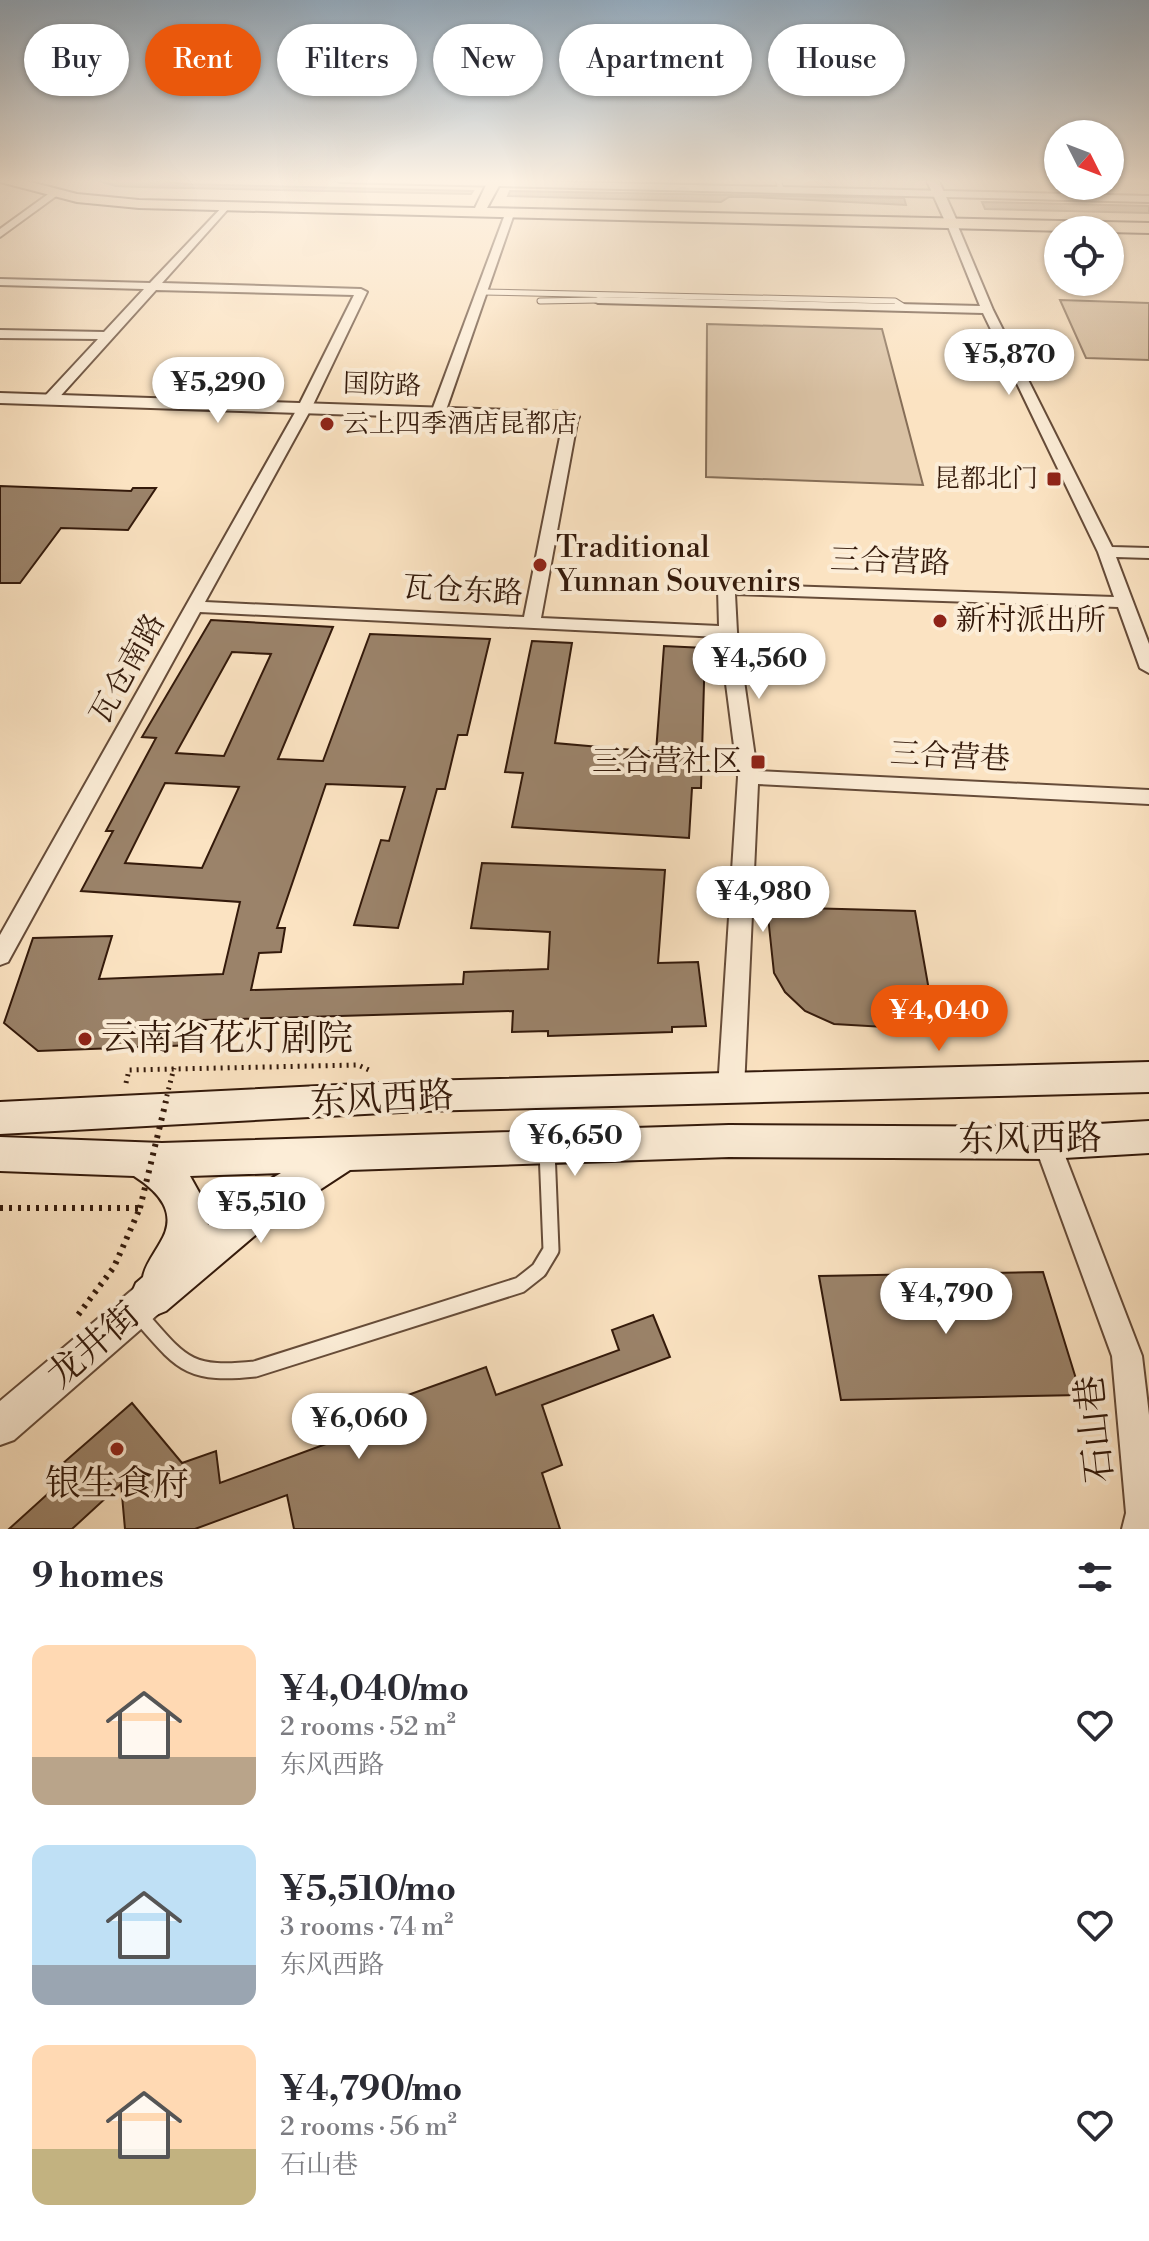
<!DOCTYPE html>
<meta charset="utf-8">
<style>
:root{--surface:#fff;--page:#f7f7f7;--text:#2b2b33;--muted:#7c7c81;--accent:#ea580c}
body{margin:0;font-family:"Libre Bodoni","Noto Serif SC",serif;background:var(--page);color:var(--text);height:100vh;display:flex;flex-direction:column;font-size:30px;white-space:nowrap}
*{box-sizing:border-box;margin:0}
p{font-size:26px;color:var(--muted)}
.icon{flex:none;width:44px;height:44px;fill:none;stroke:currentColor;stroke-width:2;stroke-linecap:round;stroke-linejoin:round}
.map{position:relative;height:1529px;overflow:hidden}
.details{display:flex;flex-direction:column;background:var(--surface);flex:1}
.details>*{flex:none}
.hud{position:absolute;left:24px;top:24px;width:1102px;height:72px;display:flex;gap:16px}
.needle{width:52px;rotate:132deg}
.controls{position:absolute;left:1044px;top:120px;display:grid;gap:16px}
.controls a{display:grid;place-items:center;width:80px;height:80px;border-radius:50%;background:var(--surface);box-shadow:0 2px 6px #0004;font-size:40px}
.price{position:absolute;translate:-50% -68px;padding:0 18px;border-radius:28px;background:#fff;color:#222;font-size:26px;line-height:52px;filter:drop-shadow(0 2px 4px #0008)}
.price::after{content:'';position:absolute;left:50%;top:48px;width:24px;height:18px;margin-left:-12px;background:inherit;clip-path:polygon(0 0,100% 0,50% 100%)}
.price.active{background:var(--accent);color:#fff}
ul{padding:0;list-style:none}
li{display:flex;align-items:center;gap:24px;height:200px;padding:0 32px}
li span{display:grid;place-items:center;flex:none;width:224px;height:160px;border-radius:16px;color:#555}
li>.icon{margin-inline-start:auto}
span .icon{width:96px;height:96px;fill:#fffc;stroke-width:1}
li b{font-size:34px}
h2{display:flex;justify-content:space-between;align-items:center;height:96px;padding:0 32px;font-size:34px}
.tag{padding:0 28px;border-radius:36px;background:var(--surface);box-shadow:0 2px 6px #0004;font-size:28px;line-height:72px}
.tag.active{background:var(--accent);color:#fff}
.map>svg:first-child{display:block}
.green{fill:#d9c1a3;stroke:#866e57;stroke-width:2}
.water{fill:#b79f84;stroke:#836a54;stroke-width:2}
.building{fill:#9b836a;stroke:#341a0b;stroke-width:2;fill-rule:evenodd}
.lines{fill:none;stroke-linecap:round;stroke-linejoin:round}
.service-far1-casing{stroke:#664c39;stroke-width:7}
.service-casing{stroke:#664c39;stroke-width:19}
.minor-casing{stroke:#664c39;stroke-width:4}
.tertiary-casing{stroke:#664c39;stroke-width:4}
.secondary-casing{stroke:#341a0b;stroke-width:4}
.primary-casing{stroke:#341a0b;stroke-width:4}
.path-far1{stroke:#341a0b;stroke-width:5;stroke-dasharray:2 5;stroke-linecap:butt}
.path{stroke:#341a0b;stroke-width:6;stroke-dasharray:3 6;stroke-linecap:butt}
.service-far1{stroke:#fcedd7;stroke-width:5}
.service{stroke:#fcedd7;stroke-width:15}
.minor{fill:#fcedd7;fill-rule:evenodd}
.tertiary{fill:#fcedd7;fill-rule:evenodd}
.secondary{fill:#fcedd7;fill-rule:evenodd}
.primary{fill:#fbe3c2;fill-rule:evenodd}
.path-bridge-far1{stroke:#341a0b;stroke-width:5;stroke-dasharray:2 5;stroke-linecap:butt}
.path-bridge{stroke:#341a0b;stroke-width:6;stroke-dasharray:3 6;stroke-linecap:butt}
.poi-dot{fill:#8f2418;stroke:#fcedd7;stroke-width:3}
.labels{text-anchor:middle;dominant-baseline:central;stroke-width:8;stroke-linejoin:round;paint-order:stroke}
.far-street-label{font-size:26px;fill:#341a0b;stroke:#fcedd7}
.far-poi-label{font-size:26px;fill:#341a0b;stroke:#fcedd7;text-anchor:start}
.poi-label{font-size:30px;fill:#341a0b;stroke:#fcedd7;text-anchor:start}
.street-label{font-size:30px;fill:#341a0b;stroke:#fcedd7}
.near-poi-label{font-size:36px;fill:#341a0b;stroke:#fcedd7;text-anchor:start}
.near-street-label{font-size:36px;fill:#341a0b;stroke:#fcedd7}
</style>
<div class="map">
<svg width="1149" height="1529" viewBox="0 0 1149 1529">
<rect width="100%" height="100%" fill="#fbe3c2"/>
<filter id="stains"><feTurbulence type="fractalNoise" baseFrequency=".0025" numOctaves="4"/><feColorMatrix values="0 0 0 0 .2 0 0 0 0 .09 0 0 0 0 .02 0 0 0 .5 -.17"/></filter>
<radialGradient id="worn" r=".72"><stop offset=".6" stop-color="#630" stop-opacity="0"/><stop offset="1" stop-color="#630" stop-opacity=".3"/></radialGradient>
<!-- green -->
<g class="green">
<polygon points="1060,300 1149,303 1149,360 1086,358"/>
<polygon points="707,324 882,329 923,485 706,477"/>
</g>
<!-- water -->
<g class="water">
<polygon points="93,179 141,179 187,184 473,191 471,194 139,187 116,186"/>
<polygon points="510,191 904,198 906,205 752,197 729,197 721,202 508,196"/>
<polygon points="982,202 1149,206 1149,213 985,209"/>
</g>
<!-- building -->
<g class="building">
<polygon points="0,486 131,491 133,488 156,488 128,530 61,528 20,583 0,583"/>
<path d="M211 620 333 627 278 759 323 761 370 634 490 639 467 735H458L445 789H437L398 928 354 925 381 840 389 841 405 787 326 784 277 928H285L281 952 259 953 251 990 463 984 464 972 548 969 550 932 471 928 482 863 665 870 658 963 698 962 706 1026 672 1027V1032L548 1036V1031L512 1032 513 1011 201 1020 195 1045 38 1051 4 1023 33 938 112 936 99 979 223 974 240 902 81 891 113 831H106L156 738 142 737ZM232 652 271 654 224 756 176 753ZM165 783 239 787 202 868 125 863Z"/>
<polygon points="532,641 572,643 555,743 656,752 664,646 705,648 701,788 692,788 689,838 512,827 523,773 505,772"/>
<polygon points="767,907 915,911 936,1030 834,1024 805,1011 785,992 774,973"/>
<polygon points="1043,1272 1081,1395 841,1400 819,1276"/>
<polygon points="653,1315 670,1357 542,1405 562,1465 542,1473 560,1529 294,1529 287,1495 195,1529 125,1529 121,1484 72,1529 9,1529 62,1481 54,1471 132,1403 182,1463 216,1451 220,1483 334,1441 330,1423 486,1367 496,1395 619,1350 612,1330"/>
</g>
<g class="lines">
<!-- service-far1 casing -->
<g class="service-far1-casing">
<g id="service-far1">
<polyline points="778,179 781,190"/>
<polyline points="483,292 895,301 906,308"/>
<polyline points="540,301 598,300"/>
</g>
</g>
<!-- service casing -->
<g class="service-casing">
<path id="service" d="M140 1316C182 1364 188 1376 255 1369L520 1285 539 1270 551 1250 547 1150"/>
</g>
<!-- minor casing -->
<g class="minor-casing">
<g id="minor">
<polygon points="335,179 448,179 1149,196 1149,202 340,182"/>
<polygon points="51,192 59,194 0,237 0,229"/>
<polygon points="226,203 229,208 162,283 361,289 367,292 311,409 205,602 524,617 564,417 571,413 578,417 541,618 719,626 718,589 726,584 1114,597 1098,552 983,313 598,303 592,300 598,297 980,306 945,219 954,217 993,310 1112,547 1149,548 1149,558 1116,557 1149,644 1149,673 1140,668 1118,607 735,594 737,632 757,771 1149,790 1149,804 758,784 744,1089 740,1097 731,1100 722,1097 718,1089 738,777 720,637 200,612 8,962 0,965 0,935 297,409 354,295 156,290 55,402 45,402 45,396 98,339 0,338 0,330 104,332 144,289 0,285 0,279 150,283"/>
<polygon points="507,209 515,211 445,413 433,416 431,413"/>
<polygon points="1047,1131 1057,1135 1060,1143 1142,1356 1149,1415 1149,1529 1122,1529 1126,1513 1112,1356 1034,1143 1037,1135"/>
</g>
</g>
<!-- tertiary casing -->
<g class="tertiary-casing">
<g id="tertiary">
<polygon points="926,179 938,179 956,219 954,222 944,219"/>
<polygon points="0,393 571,412 579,417 571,422 0,403"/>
<polygon points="151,1280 164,1285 169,1297 164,1309 14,1440 0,1445 0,1401 138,1285"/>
</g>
</g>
<!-- secondary casing -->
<g class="secondary-casing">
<g id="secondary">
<polygon points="1149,1062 1149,1092 420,1111 0,1134 0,1102 420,1081"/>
<path d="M1149 1121V1153L1047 1159 729 1157 350 1170 272 1221 166 1311 151 1317 136 1311 130 1297 136 1283 143 1277C145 1265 154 1254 160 1243 179 1213 159 1192 134 1176L0 1171V1137L162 1143 729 1125 1047 1127ZM281 1173 244 1195 208 1225 205 1203 190 1176Z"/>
</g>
</g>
<!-- primary casing -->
<g class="primary-casing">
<polygon id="primary" points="0,179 19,179 77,194 139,200 475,208 489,179 498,179 501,182 487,208 1149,223 1149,233 139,208 77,202 0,182"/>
</g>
<!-- path-far1 -->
<polyline class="path-far1" points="126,1083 129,1070 358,1065 369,1070"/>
<!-- path -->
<polyline class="path" points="0,1208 140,1208 114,1267 75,1319"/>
<!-- service-far1 -->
<use href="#service-far1" class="service-far1"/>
<!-- service -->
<use href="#service" class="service"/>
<!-- minor -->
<use href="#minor" class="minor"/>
<!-- tertiary -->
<use href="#tertiary" class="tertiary"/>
<!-- secondary -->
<use href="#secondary" class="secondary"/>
<!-- primary -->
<use href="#primary" class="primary"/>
<!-- path-bridge-far1 -->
<polyline class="path-bridge-far1" points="165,1103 174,1068"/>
<!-- path-bridge -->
<polyline class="path-bridge" points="140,1208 166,1101"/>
</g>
<!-- sky -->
<linearGradient id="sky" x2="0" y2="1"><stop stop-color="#94acc0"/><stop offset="0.46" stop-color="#fdf2e4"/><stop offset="1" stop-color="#fdf2e4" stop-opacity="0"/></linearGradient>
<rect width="1149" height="393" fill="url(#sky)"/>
<!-- markers -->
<g class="poi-dot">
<circle cx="327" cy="424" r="8"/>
<rect x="1046" y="471" width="16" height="16" rx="4"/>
<circle cx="540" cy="565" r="8"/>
<circle cx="940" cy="621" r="8"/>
<rect x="750" y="754" width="16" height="16" rx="4"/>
<circle cx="85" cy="1039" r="8"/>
<circle cx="117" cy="1449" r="8"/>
</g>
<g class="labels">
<!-- far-street labels -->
<g class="far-street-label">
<text transform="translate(382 385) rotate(2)">国防路</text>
</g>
<!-- far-poi labels -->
<g class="far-poi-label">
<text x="343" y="424">云上四季酒店昆都店</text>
<text x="1038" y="479" text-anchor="end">昆都北门</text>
</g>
<!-- poi labels -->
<g class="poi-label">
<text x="556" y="548">Traditional<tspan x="556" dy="34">Yunnan Souvenirs</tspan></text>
<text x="956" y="621">新村派出所</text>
<text x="742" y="762" text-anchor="end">三合营社区</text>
</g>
<!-- street labels -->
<g class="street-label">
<text transform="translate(890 562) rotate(2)">三合营路</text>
<text transform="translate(463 591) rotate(3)">瓦仓东路</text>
<text transform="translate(128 669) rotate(-61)">瓦仓南路</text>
<text transform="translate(950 757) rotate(3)">三合营巷</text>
</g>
<!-- near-poi labels -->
<g class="near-poi-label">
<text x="101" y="1039">云南省花灯剧院</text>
<text x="117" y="1484" text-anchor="middle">银生食府</text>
</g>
<!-- near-street labels -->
<g class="near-street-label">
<text transform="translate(382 1100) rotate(-3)">东风西路</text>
<text transform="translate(1030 1140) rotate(-1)">东风西路</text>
<text transform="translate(94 1346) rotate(-41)">龙井街</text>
<text transform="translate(1096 1429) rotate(-96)">石山巷</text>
</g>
</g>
<rect width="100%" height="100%" filter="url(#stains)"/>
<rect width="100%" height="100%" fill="url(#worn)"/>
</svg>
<div class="controls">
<a><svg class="needle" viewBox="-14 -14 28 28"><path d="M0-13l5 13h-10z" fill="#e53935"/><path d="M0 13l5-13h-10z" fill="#7c7c81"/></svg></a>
<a><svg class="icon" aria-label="locate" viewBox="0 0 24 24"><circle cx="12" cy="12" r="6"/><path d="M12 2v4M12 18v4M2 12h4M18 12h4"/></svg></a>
</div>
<b class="price" style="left:1009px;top:397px">¥5,870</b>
<b class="price" style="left:218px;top:425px">¥5,290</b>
<b class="price" style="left:759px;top:701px">¥4,560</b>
<b class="price" style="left:763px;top:934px">¥4,980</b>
<b class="price active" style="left:939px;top:1053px">¥4,040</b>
<b class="price" style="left:575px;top:1178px">¥6,650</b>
<b class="price" style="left:261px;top:1245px">¥5,510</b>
<b class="price" style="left:946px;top:1336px">¥4,790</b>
<b class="price" style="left:359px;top:1461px">¥6,060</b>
<div class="hud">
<a class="tag">Buy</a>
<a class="tag active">Rent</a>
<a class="tag">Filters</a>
<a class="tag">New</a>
<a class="tag">Apartment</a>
<a class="tag">House</a>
</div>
</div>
<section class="details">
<h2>9 homes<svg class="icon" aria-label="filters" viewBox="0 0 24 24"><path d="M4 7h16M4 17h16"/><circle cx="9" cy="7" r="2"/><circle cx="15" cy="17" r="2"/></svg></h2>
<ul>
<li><span style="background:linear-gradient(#ffd9b3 70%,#b9a48a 0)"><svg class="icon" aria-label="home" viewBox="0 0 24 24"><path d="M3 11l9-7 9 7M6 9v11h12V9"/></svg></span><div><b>¥4,040/mo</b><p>2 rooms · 52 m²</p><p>东风西路</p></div><svg class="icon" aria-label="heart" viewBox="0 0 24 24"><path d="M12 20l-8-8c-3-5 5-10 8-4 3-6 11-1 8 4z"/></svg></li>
<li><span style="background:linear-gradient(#bfe0f5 75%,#9aa5b1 0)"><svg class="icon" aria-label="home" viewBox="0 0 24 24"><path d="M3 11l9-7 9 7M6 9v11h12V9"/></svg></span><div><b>¥5,510/mo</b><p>3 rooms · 74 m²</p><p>东风西路</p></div><svg class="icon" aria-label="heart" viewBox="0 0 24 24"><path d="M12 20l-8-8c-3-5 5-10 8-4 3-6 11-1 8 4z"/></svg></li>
<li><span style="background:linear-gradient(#ffd9b3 65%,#c2b280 0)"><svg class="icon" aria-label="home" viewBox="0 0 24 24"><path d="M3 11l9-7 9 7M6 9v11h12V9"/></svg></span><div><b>¥4,790/mo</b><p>2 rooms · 56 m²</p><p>石山巷</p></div><svg class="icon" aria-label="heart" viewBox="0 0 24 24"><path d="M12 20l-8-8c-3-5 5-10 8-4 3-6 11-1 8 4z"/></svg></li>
</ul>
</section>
